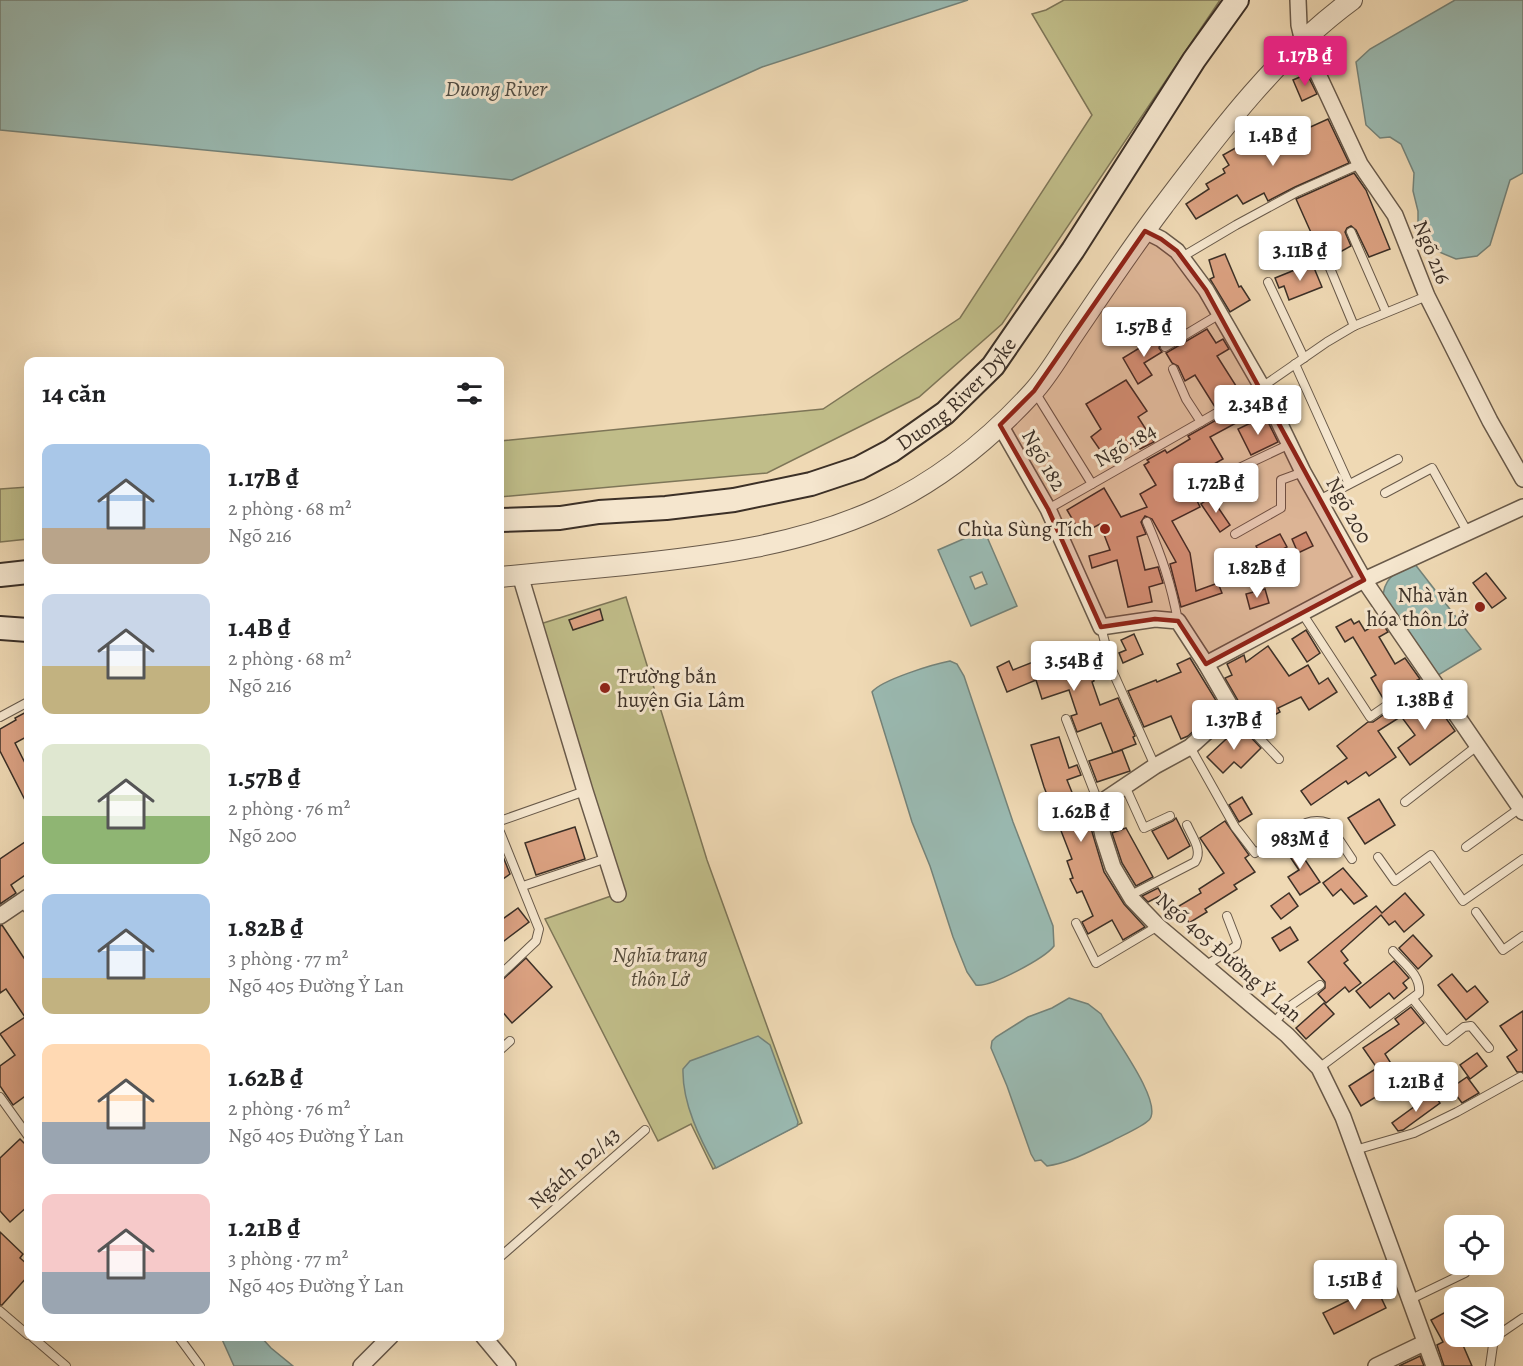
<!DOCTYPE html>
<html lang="vi">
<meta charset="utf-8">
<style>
:root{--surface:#fff;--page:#f2f2f2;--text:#202124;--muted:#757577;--accent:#db2777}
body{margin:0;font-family:Alegreya,serif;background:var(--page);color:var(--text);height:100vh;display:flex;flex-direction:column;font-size:22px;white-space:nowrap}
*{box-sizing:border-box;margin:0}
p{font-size:20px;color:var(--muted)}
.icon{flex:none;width:33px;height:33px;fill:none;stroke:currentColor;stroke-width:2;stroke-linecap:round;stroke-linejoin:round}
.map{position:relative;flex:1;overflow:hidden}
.details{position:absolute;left:24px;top:357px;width:480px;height:984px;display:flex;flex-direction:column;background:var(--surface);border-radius:12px;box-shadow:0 6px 24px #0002}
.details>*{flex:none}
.tools{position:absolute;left:1444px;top:1215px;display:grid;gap:12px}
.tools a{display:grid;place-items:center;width:60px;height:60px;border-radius:12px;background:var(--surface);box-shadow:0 6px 24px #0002;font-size:30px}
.price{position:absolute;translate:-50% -51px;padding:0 14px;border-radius:6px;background:#fff;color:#222;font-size:20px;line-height:39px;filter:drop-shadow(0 2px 3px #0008)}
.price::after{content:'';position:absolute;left:50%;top:36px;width:18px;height:14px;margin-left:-9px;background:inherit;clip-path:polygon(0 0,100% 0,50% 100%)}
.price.active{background:var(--accent);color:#fff}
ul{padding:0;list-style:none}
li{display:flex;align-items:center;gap:18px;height:150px;padding:0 18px}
li span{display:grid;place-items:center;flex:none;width:168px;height:120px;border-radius:12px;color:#555}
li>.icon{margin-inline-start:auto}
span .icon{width:72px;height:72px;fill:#fffc;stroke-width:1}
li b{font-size:26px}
h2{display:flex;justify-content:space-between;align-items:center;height:72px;padding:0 18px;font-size:26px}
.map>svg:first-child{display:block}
.green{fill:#c0bd89;stroke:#7e7658;stroke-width:1.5}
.water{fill:#9abab2;stroke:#74837a;stroke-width:1.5;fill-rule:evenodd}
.building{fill:#dca282;stroke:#3c3027;stroke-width:1.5}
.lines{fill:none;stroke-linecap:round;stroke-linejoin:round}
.service-casing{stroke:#695a4a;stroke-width:10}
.minor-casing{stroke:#695a4a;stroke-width:18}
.tertiary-casing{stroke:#695a4a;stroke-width:22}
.secondary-casing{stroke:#3c3027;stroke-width:26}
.service{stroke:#f5e6ce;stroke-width:8}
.minor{stroke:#f5e6ce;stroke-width:15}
.tertiary{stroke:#f5e6ce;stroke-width:20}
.secondary{stroke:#f5e6ce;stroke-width:22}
.marked{fill:#8f2418;fill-opacity:0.2;stroke:#8f2418;stroke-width:4.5;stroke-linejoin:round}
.poi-dot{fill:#8f2418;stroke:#f5e6ce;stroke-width:2}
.labels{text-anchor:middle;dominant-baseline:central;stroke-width:6;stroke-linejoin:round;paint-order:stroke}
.street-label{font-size:21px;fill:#3c3027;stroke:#f5e6ce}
.poi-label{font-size:21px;fill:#3c3027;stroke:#f5e6ce;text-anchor:end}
.park-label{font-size:21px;font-style:italic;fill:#564c3b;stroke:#f5e6ce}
.water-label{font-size:22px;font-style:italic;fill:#4f4c43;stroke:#f5e6ce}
</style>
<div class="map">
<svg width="1523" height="1366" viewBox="0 0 1523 1366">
<rect width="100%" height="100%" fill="#efd9b4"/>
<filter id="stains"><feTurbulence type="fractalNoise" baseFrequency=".00333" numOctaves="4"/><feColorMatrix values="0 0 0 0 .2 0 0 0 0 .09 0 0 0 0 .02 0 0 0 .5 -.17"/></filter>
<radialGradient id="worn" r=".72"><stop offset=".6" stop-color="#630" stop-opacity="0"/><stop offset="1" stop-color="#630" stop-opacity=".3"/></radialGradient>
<!-- green -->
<g class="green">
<polygon points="1064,0 1220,0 1002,324 919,397 767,473 500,497 500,441 823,409 960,318 1092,115 1032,14 1046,10"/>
<polygon points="28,487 28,539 0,542 0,489"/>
<polygon points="626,597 707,860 802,1123 713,1169 691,1124 658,1141 545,919 614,895 537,625"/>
</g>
<!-- water -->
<g class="water">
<polygon points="0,0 968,0 762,67 512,180 0,130"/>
<polygon points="1455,0 1523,0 1523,173 1510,180 1490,245 1477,256 1456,259 1432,249 1418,227 1418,211 1413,191 1414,173 1401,144 1390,137 1380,138 1366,125 1356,62 1370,49"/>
<path d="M984 530 1017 606 971 626 938 550ZM982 572 987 584 975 589 970 577Z"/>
<path d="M1414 563 1481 649 1435 677 1383 599C1383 577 1397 572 1414 563Z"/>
<path d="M950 661 957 664 964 676 1013 822 1053 926 1054 946C1045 958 990 988 976 985L967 972 953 937 930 866 912 822 872 692C881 680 934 664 950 661Z"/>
<path d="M1069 998 1088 1004 1101 1014C1110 1032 1165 1103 1149 1120 1142 1127 1121 1136 1112 1141 1092 1150 1070 1163 1047 1166L1041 1160 1035 1161 1031 1154 1007 1086 991 1048 992 1041 996 1037 1028 1017 1052 1008Z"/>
<path d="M758 1036 770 1045 798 1122 797 1126 716 1168C700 1139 682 1103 683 1069L690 1061Z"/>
<polygon points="221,1337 261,1337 271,1348 293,1366 234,1366"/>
</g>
<!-- building -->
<g class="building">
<polygon points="1307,74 1317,94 1302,101 1293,80"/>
<polygon points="1328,119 1349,163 1295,187 1268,201 1264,193 1243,204 1237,195 1196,219 1186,204 1209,189 1206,184 1225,173 1223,169 1229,165 1223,155 1255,137 1257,139 1270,133 1275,143"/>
<polygon points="1354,173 1366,190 1390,249 1369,257 1356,230 1351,226 1347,228 1345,232 1351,246 1333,256 1330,252 1310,259 1302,241 1313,237 1296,199"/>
<polygon points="1225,254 1239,287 1241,286 1250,300 1230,312 1210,279 1214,277 1209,260"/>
<polygon points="1312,263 1322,287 1289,300 1284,286 1279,288 1275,278"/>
<polygon points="1207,329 1216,343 1223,339 1229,349 1217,356 1238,389 1224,398 1226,401 1215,407 1195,375 1185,381 1178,366 1172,363 1166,353"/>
<polygon points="1167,331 1170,337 1160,344 1159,348 1162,352 1144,363 1152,375 1138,384 1123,358"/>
<polygon points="1126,380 1147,411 1138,417 1154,442 1140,449 1135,441 1107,460 1091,437 1101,429 1086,404"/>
<polygon points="1232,411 1238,422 1210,437 1223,459 1207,468 1205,465 1185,476 1200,507 1172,521 1190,553 1196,591 1218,583 1222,593 1181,607 1170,564 1176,562 1152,519 1145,516 1141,522 1146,534 1137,537 1145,570 1158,567 1163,583 1149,587 1152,602 1128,607 1117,560 1092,568 1089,556 1110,550 1100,524 1081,534 1067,510 1104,488 1121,517 1147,507 1140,494 1156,485 1144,465 1149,462 1147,460 1165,450 1167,453 1190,439 1188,436"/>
<polygon points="1265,416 1278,442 1251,455 1238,429"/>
<polygon points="1211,497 1230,525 1220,532 1201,504"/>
<polygon points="1306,532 1313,546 1298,553 1292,539"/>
<polygon points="1280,534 1287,547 1263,559 1256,546"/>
<polygon points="1486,573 1506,598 1492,608 1473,583"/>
<polygon points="1265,589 1269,603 1250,609 1246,594"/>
<polygon points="600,609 603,620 573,630 569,620"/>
<polygon points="1351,619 1354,624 1359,621 1365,631 1381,621 1388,632 1379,637 1395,664 1405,658 1420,679 1406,685 1384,700 1371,678 1376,675 1353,637 1345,642 1336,627"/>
<polygon points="1306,630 1320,653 1307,662 1292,639"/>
<polygon points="1134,634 1143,654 1123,663 1119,653 1126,650 1121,640"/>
<polygon points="1088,644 1094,663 1088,664 1094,681 1092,682 1100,705 1118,698 1135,736 1133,737 1136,744 1113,753 1101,723 1077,732 1071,716 1077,714 1069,690 1042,699 1036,680 1007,692 997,667 1009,661 1013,670 1051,655"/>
<polygon points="1268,646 1289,676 1308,665 1319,684 1328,678 1337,692 1309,710 1301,697 1278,708 1280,712 1256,725 1248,717 1259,707 1244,713 1241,710 1240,704 1225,678 1232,675 1227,664 1244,655 1246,662"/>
<polygon points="1190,658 1220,707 1188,736 1181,739 1171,716 1144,727 1128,691 1156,680 1157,682 1181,672 1177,664"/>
<polygon points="1431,697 1455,731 1410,765 1398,748 1415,735 1403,719"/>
<polygon points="1399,704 1405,714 1378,731 1396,757 1369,776 1366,772 1348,784 1346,781 1311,805 1301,791 1347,758 1337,746 1368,722 1373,722"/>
<polygon points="28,711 28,743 26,737 15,743 28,769 28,806 0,751 0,729 16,720 15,718"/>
<polygon points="1240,726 1261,748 1241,768 1234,762 1223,773 1207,757"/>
<polygon points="1059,737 1069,768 1077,765 1081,775 1067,780 1082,817 1086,815 1090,825 1104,872 1124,904 1145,927 1123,940 1112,920 1088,934 1082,922 1093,916 1082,891 1077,893 1070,879 1073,878 1067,861 1072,859 1044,787 1031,745"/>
<polygon points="1122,750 1130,771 1097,782 1089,761"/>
<polygon points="1242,797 1252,814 1239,822 1229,805"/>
<polygon points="1379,799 1395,825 1365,844 1348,818"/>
<polygon points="1176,818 1190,846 1168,859 1152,831 1173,821"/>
<polygon points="1225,821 1249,855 1245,858 1255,872 1234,885 1237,889 1205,909 1207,912 1189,923 1179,906 1201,893 1199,889 1224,873 1200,838"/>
<polygon points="575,827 585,859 536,875 525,843"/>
<polygon points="1126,828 1153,877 1136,886 1122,863 1112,833"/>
<polygon points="1291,839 1320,882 1300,895 1288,877 1299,870 1282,845"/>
<polygon points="28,840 28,873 11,885 16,893 0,904 0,859"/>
<polygon points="500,849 510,874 500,881"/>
<polygon points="1343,868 1367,896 1354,904 1341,889 1333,896 1323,883"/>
<polygon points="1158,888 1162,895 1148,902 1142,896"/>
<polygon points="1289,893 1298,906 1281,919 1271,906"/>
<polygon points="1405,893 1424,915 1404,932 1395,921 1389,925 1381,915 1341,951 1348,960 1344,963 1361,983 1349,992 1345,987 1326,1003 1318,994 1325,988 1325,982 1308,962 1376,906 1382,913"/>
<polygon points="518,908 529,922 500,944 500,921"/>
<polygon points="2,925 28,964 28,1094 13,1105 0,1086 0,1066 15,1055 0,1034 25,1017 6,989 0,993 0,926"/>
<polygon points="1290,927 1298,940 1280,951 1272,938"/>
<polygon points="1413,935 1432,956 1418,969 1399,948"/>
<polygon points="526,958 552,987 512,1023 500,1009 500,982"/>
<polygon points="1394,961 1409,978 1403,983 1407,988 1394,999 1389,993 1370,1008 1356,991"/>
<polygon points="1452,974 1467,992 1475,986 1488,1002 1466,1020 1438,985"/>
<polygon points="1324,1003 1334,1014 1306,1039 1296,1028"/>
<polygon points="1411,1007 1424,1023 1385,1054 1402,1081 1361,1106 1349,1086 1377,1068 1363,1048 1399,1024 1395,1019"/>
<polygon points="1523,1011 1523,1072 1517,1072 1507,1057 1517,1050 1500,1026"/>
<polygon points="1477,1053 1487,1066 1470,1079 1460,1065"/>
<polygon points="1467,1077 1479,1093 1462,1103 1451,1088"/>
<polygon points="1433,1093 1440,1103 1403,1130 1398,1131 1392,1123"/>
<polygon points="20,1139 28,1147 28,1206 10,1222 0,1211 0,1158"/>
<polygon points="0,1232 23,1254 20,1258 28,1265 28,1276 2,1305 0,1305"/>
<polygon points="1376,1287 1386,1308 1334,1334 1323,1313"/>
<polygon points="1455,1307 1455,1336 1459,1336 1472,1366 1444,1366 1437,1345 1443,1342 1431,1320"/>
<polygon points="1420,1356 1424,1366 1399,1366"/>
</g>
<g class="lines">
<!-- service casing -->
<g class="service-casing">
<g id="service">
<polyline points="1351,232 1386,312"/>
<polyline points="1182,257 1236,225 1297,192 1360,164"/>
<polyline points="1327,261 1354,326"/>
<polyline points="1268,282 1304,358"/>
<polyline points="1165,347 1220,314"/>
<polyline points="1295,364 1349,484"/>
<polyline points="1173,369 1186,399 1201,422"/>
<polyline points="1035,392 1092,484 1262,387 1327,342 1354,326 1427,296"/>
<polyline points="1201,486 1290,444"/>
<polyline points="1385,493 1432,468 1468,533"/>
<polyline points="1319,500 1398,459"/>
<polyline points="1048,509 1092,484"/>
<path d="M1147 522C1162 557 1171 584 1178 621"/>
<polyline points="1235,534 1281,508 1281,480 1303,472"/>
<polyline points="1302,613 1370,717 1409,690 1426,690 1436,684"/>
<polyline points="1101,627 1112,670 1155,766"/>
<polyline points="1232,709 1279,759"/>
<polyline points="0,717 28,702"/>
<polyline points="1066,719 1099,804"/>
<path d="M1190 747 1235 827 1255 853 1306 823C1314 820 1320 820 1328 823L1352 859"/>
<polyline points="1125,786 1144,828 1170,816"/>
<polyline points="1405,802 1477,746"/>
<polyline points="500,821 585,791"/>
<polyline points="500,832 539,929 536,941 500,975"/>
<polyline points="1466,847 1520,808"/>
<polyline points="1378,857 1395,881 1431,855 1463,901 1523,859"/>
<polyline points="523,886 607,858"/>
<path d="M1129 896 1195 862C1203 850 1192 837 1187 825"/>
<polyline points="22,900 28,910"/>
<polyline points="1476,912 1503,950 1523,936"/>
<polyline points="1076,923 1096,963 1158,926"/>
<polyline points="1205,966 1236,946 1237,942 1227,916"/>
<polyline points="1413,999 1446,1041 1464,1027 1471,1026 1489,1048"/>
<polyline points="1274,1023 1286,1009 1320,985"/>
<polyline points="500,1050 510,1041"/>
<path d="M1319 1068 1419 993C1421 975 1404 964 1393 951"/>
<polyline points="0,1097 28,1136"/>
<polyline points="1355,1150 1414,1133 1457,1112 1520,1077"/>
<polyline points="500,1257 645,1130"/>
<polyline points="1409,1300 1465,1273"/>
<polyline points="0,1311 28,1335"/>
<polyline points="31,1336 66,1366"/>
<polyline points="178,1336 200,1366"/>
<polyline points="1490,1366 1493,1345 1498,1335 1523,1318"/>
</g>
</g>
<!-- minor casing -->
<g class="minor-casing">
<g id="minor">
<polyline points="1298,0 1299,25 1303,42 1360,164 1395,215 1427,296 1490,421 1523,479"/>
<polyline points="1145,231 1161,239 1177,251 1206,290 1262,387 1303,472 1364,580 1523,812"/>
<polyline points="1000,425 1048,509 1101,627 1155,619 1178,621 1206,664"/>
<polyline points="520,575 585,791 618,894"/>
<polyline points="0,916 28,897"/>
<polyline points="483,1336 508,1366"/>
<polyline points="361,1366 391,1336"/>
<polyline points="1376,1366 1424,1343"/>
<polyline points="1434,1366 1343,1117 1319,1068 1287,1035 1158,926 1132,899 1113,867 1103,836 1097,807 1103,801 1155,766 1190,747 1232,709 1206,664 1364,580 1523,507"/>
</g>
</g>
<!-- tertiary casing -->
<g class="tertiary-casing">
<path id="tertiary" d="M500 577C541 573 583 569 625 565 712 556 800 545 880 508 938 481 989 440 1032 393 1048 376 1060 354 1073 335 1103 291 1132 247 1164 205 1220 131 1277 55 1352 0"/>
</g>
<!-- secondary casing -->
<g class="secondary-casing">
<g id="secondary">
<path id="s1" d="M500 520 560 518 599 512 666 508 734 500 811 484 859 468 891 451 945 413 993 366 1073 250 1194 60 1237 0"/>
<polyline points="0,575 28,572"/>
<polyline points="0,628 28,630"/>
</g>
</g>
<!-- service -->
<use href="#service" class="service"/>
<!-- minor -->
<use href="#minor" class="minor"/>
<!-- tertiary -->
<use href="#tertiary" class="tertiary"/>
<!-- secondary -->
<use href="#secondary" class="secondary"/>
</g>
<!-- marked area -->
<path class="marked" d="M1145 231 1161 239 1177 251 1206 290 1364 580 1206 664 1178 621 1155 619 1101 627 1048 509 1000 425 1034 391Z"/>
<!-- markers -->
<g class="poi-dot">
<circle cx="1105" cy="529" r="6"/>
<circle cx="1480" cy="607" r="6"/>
<circle cx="605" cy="688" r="6"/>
</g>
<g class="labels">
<!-- street labels -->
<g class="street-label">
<text transform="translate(1432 252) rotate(68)">Ngõ 216</text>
<text stroke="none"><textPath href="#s1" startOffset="488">Duong River Dyke</textPath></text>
<text transform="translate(1125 445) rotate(-30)">Ngõ 184</text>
<text transform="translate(1044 460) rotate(60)">Ngõ 182</text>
<text transform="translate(1349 510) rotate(61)">Ngõ 200</text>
<text transform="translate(1229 957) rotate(41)">Ngõ 405 Đường Ỷ Lan</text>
<text transform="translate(574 1168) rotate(-41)">Ngách 102/43</text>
</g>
<!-- poi labels -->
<g class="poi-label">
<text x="1093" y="529">Chùa Sùng Tích</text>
<text x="1468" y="595">Nhà văn<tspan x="1468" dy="24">hóa thôn Lở</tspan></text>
<text x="617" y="676" text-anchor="start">Trường bắn<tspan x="617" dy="24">huyện Gia Lâm</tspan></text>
</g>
<!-- park labels -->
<g class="park-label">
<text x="660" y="955">Nghĩa trang<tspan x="660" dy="24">thôn Lở</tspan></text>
</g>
<!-- water labels -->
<g class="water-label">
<text x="496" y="89">Duong River</text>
</g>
</g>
<rect width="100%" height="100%" filter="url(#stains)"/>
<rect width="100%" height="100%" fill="url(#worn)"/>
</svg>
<div class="tools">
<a><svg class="icon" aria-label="locate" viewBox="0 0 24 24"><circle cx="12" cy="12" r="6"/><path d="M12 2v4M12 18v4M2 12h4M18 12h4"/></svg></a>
<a><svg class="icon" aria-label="layers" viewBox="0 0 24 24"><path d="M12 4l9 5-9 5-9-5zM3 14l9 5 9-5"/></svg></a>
</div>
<b class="price active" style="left:1305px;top:87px">1.17B ₫</b>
<b class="price" style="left:1273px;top:167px">1.4B ₫</b>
<b class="price" style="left:1300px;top:282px">3.11B ₫</b>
<b class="price" style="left:1144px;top:358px">1.57B ₫</b>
<b class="price" style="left:1258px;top:436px">2.34B ₫</b>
<b class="price" style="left:1216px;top:514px">1.72B ₫</b>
<b class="price" style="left:1257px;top:599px">1.82B ₫</b>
<b class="price" style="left:1074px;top:692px">3.54B ₫</b>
<b class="price" style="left:1425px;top:731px">1.38B ₫</b>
<b class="price" style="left:1234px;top:751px">1.37B ₫</b>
<b class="price" style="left:1081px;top:843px">1.62B ₫</b>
<b class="price" style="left:1300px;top:870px">983M ₫</b>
<b class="price" style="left:1416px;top:1113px">1.21B ₫</b>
<b class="price" style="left:1355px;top:1311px">1.51B ₫</b>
<section class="details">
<h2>14 căn<svg class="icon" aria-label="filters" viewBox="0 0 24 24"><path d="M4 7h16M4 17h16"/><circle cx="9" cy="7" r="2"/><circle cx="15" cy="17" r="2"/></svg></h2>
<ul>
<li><span style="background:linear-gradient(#a9c7e8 70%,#b9a48a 0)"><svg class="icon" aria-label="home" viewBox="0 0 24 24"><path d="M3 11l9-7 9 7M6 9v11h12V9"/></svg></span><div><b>1.17B ₫</b><p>2 phòng · 68 m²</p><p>Ngõ 216</p></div></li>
<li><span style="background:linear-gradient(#c9d6e8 60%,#c2b280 0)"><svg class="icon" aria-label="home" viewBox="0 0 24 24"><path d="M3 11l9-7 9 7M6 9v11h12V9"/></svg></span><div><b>1.4B ₫</b><p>2 phòng · 68 m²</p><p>Ngõ 216</p></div></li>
<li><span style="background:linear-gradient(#dfe7d0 60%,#8fb573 0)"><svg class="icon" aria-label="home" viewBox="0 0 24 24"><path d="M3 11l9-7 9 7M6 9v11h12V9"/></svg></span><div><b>1.57B ₫</b><p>2 phòng · 76 m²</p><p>Ngõ 200</p></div></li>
<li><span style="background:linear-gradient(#a9c7e8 70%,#c2b280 0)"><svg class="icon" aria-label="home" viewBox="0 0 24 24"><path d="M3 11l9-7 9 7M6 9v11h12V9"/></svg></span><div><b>1.82B ₫</b><p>3 phòng · 77 m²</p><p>Ngõ 405 Đường Ỷ Lan</p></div></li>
<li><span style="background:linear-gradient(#ffd9b3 65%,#9aa5b1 0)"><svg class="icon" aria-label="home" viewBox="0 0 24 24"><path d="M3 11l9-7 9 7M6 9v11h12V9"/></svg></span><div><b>1.62B ₫</b><p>2 phòng · 76 m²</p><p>Ngõ 405 Đường Ỷ Lan</p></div></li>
<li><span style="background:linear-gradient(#f6c9c9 65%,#9aa5b1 0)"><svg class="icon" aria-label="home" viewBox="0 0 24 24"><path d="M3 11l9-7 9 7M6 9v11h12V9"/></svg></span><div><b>1.21B ₫</b><p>3 phòng · 77 m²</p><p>Ngõ 405 Đường Ỷ Lan</p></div></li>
</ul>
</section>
</div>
